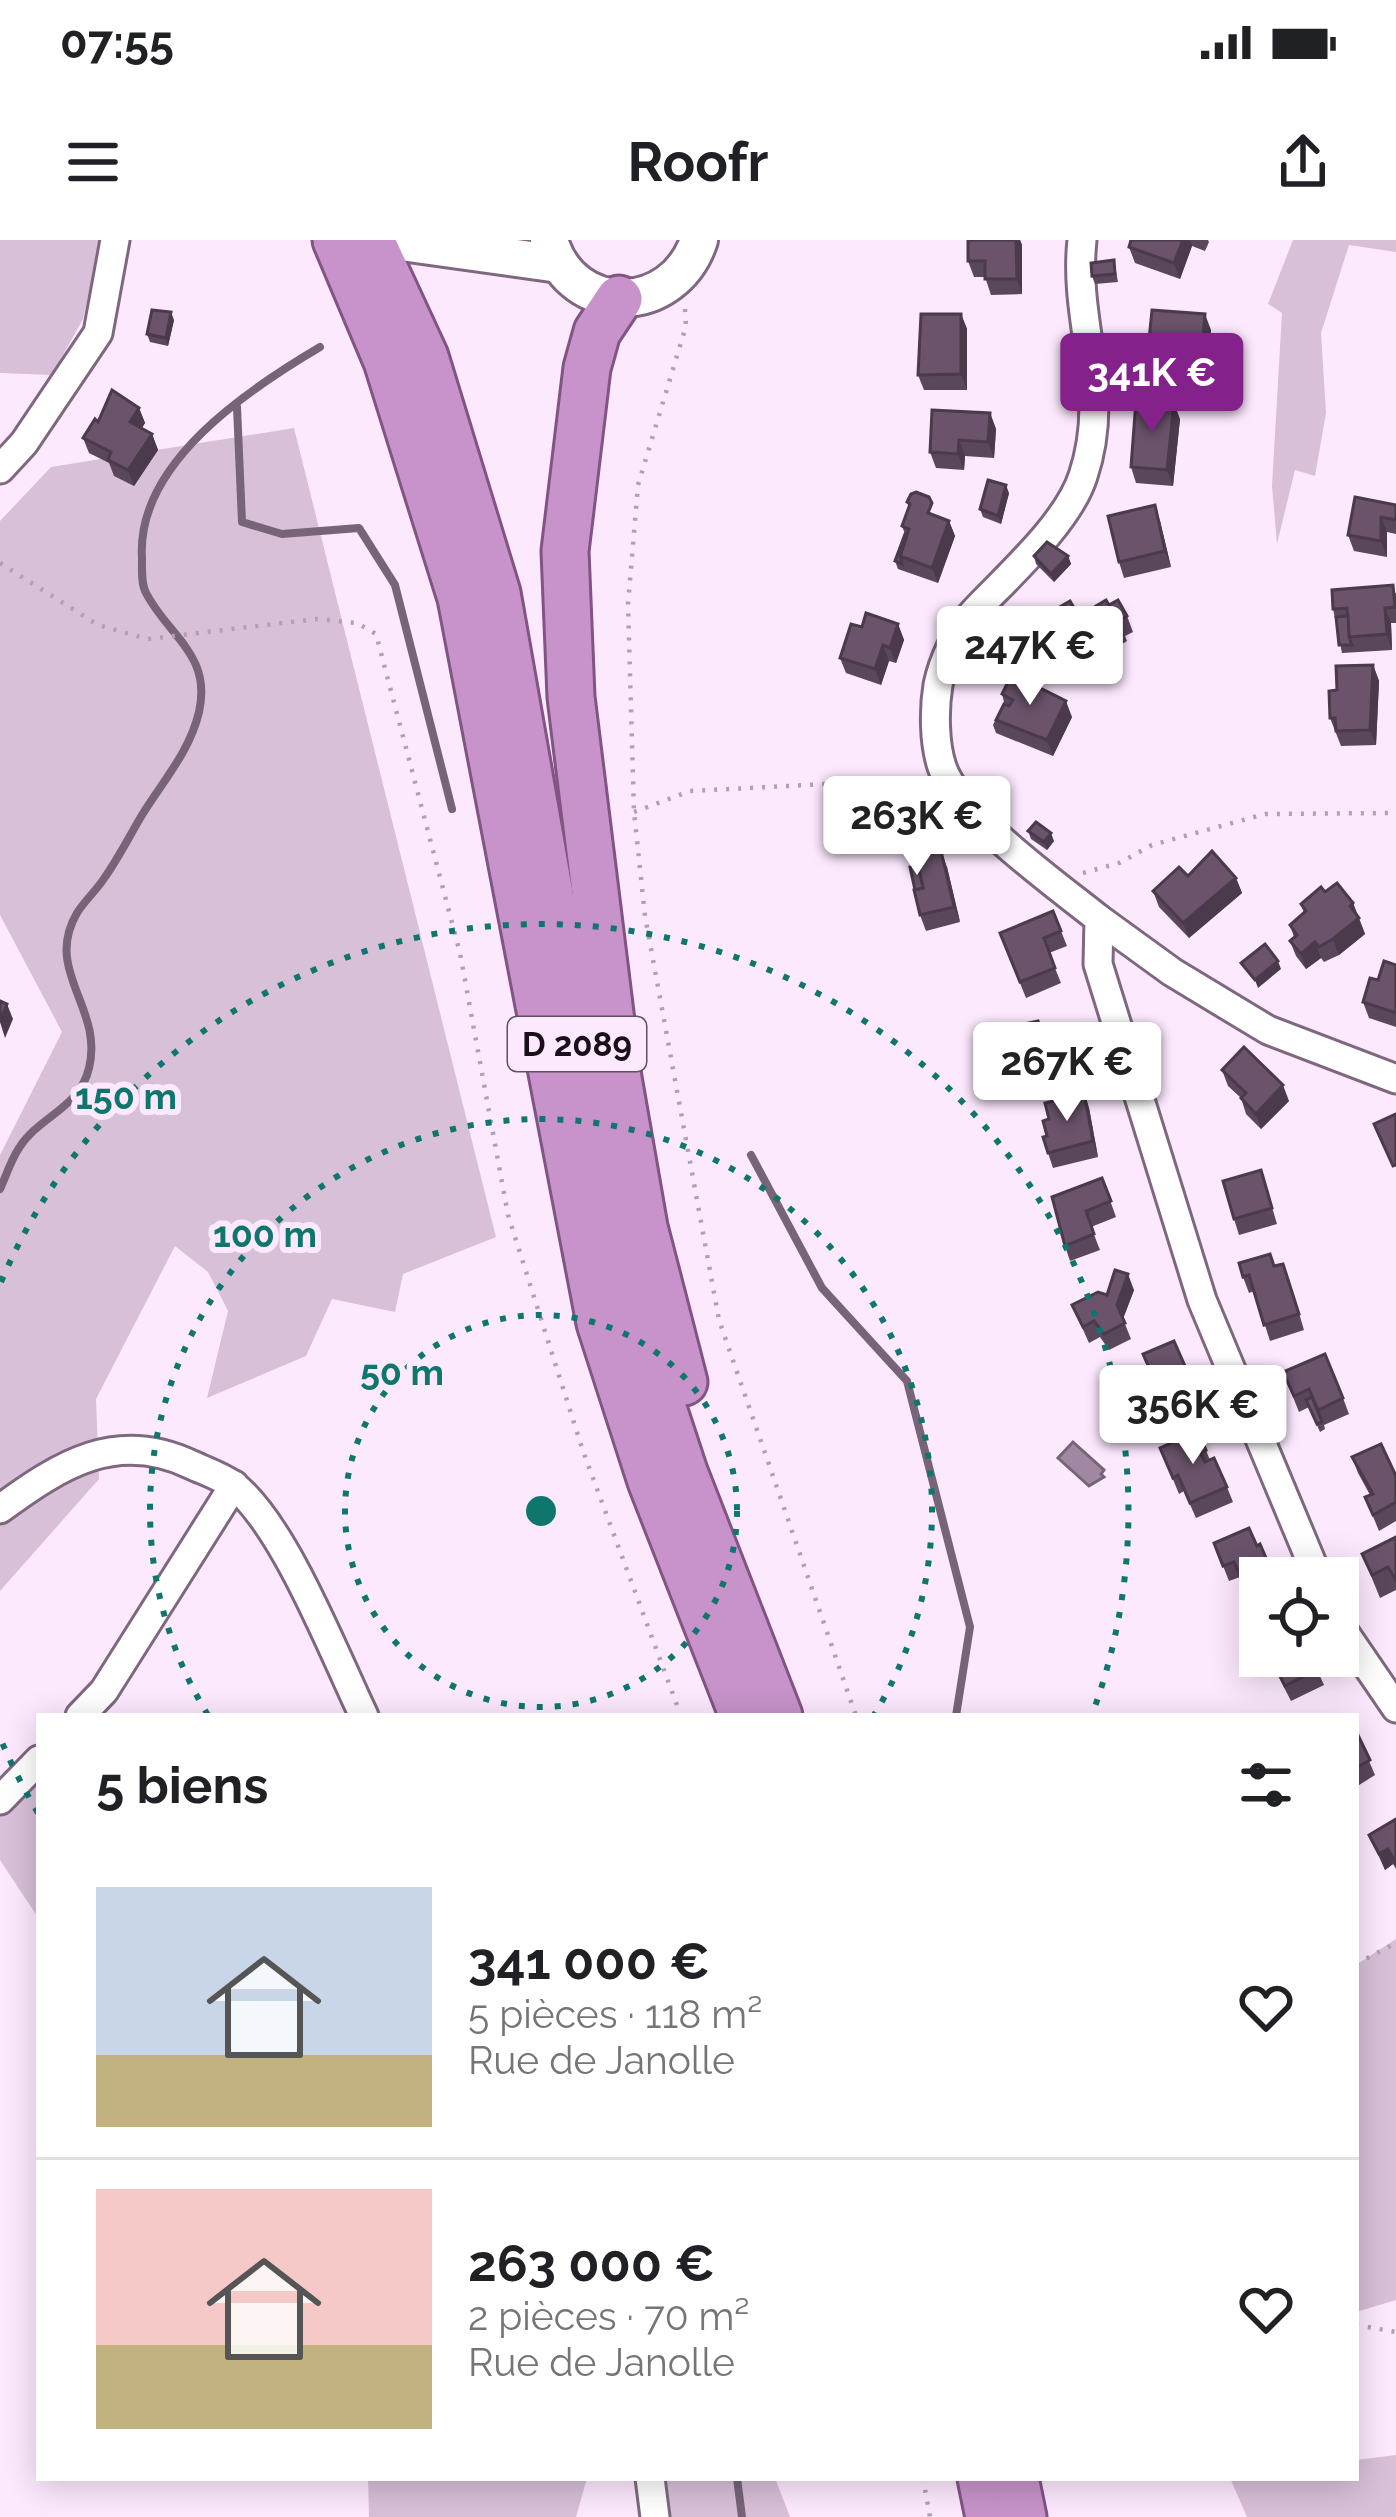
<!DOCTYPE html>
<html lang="fr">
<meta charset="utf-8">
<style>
:root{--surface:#fff;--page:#f6f6f6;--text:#202124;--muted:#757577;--line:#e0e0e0;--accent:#84218b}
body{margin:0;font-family:Raleway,sans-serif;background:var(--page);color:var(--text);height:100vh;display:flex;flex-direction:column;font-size:45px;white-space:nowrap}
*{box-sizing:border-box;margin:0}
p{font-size:39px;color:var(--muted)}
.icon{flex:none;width:66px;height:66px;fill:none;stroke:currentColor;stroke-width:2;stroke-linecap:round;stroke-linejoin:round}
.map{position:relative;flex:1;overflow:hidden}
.drawer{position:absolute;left:36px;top:1473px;width:1323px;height:768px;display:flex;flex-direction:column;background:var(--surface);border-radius:0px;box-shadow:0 6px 30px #0003}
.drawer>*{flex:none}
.tools{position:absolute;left:1239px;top:1317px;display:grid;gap:24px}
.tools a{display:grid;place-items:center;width:120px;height:120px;border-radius:0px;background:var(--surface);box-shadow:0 6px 30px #0003;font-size:60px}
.price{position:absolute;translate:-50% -102px;padding:0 27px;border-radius:12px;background:#fff;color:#222;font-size:39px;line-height:78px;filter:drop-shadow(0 3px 6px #0008)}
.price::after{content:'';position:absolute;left:50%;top:72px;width:36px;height:27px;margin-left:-18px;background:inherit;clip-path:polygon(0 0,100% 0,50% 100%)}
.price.on{background:var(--accent);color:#fff}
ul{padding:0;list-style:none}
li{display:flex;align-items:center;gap:36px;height:300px;padding:0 60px}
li+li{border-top:3px solid var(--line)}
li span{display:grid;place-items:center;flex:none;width:336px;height:240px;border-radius:0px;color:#555}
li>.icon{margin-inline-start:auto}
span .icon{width:144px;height:144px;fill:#fffc;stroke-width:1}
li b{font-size:51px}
h2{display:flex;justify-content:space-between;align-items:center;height:144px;padding:0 60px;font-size:51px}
.status{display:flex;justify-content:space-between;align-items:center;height:84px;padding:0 60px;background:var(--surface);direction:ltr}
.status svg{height:33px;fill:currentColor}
header{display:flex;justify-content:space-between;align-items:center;height:156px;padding:0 60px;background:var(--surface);font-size:54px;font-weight:700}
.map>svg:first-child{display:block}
.green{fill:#d8c0d8}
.water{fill:#a188a2;stroke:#786479;stroke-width:3}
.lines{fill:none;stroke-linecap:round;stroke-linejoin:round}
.stream{stroke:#786479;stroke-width:8}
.minor-casing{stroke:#7f687f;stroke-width:33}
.tertiary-casing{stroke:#7f687f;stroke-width:42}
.trunk-casing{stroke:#815483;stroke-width:51}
.path{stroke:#b0a0b1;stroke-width:4.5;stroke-dasharray:3 9;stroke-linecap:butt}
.minor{stroke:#fff;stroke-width:27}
.tertiary{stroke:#fff;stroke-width:36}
.trunk{stroke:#c793ca;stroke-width:45}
.wall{fill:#5b475c}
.shaded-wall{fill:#4a3a4b}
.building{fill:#6a536b;stroke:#4a3a4b;stroke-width:3}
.ring{fill:none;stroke:#0f766e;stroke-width:6;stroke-dasharray:6 12}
.labels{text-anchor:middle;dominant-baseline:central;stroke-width:12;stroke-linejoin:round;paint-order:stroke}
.shield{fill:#fde9fe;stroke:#5d515e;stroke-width:3}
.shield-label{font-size:33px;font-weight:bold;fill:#191019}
.centre{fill:#0f766e;stroke:#fde9fe;stroke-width:6}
.ring-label{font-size:36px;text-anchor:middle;font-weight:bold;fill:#0f766e;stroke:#fde9fe;stroke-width:12;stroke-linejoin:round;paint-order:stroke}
</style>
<div class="status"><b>07:55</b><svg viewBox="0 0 49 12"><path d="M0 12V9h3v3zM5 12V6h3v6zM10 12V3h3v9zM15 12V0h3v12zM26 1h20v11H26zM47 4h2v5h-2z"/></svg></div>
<header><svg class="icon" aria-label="menu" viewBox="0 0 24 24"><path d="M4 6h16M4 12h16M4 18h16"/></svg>Roofr<svg class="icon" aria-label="share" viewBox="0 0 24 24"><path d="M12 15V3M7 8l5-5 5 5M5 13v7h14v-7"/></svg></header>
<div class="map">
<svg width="1396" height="2277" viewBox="0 0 1396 2277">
<rect width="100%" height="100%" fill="#fde9fe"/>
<!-- green -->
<g class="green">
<polygon points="0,0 101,0 83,79 52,135 0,133"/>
<polygon points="1293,0 1396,0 1396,12 1349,5 1321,93 1326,173 1315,236 1295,230 1277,304 1272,246 1282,73 1268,64"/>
<polygon points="294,188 496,997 403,1034 395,1072 332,1059 306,1116 207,1158 228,1071 208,1032 175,1006 96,1159 99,1239 0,1351 0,915 62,792 0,675 0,281 51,227"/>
<polygon points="39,1536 39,1679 0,1620 0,1572"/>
<polygon points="1396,1699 1396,2060 1356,2072 1356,1725"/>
<polygon points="1396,2215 1396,2277 1247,2277 1230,2238 1356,2238 1356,2220"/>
<polygon points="368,2238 587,2238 576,2277 369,2277"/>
<polygon points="647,2238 775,2238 790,2277 647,2277"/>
</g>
<!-- water -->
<polygon class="water" points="1073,1202 1104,1230 1101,1234 1104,1237 1089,1246 1058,1218"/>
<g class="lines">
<!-- stream -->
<g class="stream">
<polyline points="237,167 242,282 282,294 359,288 395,345 452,569"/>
<polyline points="751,915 822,1048 907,1141 970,1387 956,1476"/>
<path d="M0 949C6 936 11 920 19 908 39 876 80 868 89 828 104 768 43 731 77 673 85 660 97 650 105 637 119 617 130 595 142 575 163 541 190 511 199 472 212 414 168 396 146 353 141 344 142 329 142 318 136 223 249 149 320 107"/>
<polyline points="737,2238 742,2277"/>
</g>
<!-- minor casing -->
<g class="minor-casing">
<g id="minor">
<path d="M1082 0C1073 84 1112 149 1083 236 1068 283 1008 336 974 372 957 390 943 421 938 445 934 469 934 503 942 527 958 575 1058 646 1099 679L1098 724 1202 1060 1318 1338"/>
<polyline points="0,229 24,203 98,93 115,0"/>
<polyline points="1099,679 1172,732 1268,790 1396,839"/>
<path d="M0 1269C61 1224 117 1189 192 1225 205 1231 222 1237 233 1245 284 1284 335 1416 364 1476"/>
<polyline points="1338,1383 1396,1468"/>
<polyline points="80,1476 104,1451 234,1245"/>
<polyline points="0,1560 39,1520"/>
<polyline points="650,2238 655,2277"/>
</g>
</g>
<!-- tertiary casing -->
<g class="tertiary-casing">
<g id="tertiary">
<polyline points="387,0 559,24"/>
<path d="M549 0C572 79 674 76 699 0"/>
</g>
</g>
<!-- trunk casing -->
<g class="trunk-casing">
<g id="trunk">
<polyline points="336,0 387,121 461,358 600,1083 651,1241 743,1476"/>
<polyline points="371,0 425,117 497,353 573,785 633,1077 684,1232 779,1476"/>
<polyline points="619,59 597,92 587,128 565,311 571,457 618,838 644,987 684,1142"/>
<polyline points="981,2238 989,2277"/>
<polyline points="1015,2238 1023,2277"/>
</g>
</g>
<!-- path -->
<g class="path">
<polyline points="685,69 686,86 638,245 628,364 634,572 645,676 719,1080 856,1476"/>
<polyline points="0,323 98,385 148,399 316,379 357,383 376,394 460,713 508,975 583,1211 681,1476"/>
<polyline points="634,572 690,551 827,544 929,558"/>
<polyline points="1083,633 1119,623 1152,605 1265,574 1396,573"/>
<polyline points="1356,1724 1396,1703"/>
<polyline points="1356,2085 1396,2092"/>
<polyline points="923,2238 930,2277"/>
</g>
<!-- minor -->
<use href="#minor" class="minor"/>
<!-- tertiary -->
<use href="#tertiary" class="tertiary"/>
<!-- trunk -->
<use href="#trunk" class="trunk"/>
</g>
<!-- wall -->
<g class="wall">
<polygon points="968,0 1020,0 1022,5 1022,54 991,55 985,37 974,37 968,21"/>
<polygon points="1131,0 1208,0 1209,2 1205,11 1192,6 1180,39 1135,23 1129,7"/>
<polygon points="1114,20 1118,42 1095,44 1092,36"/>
<polygon points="961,74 967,89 967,150 924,150 918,135"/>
<polygon points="174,80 168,106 150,102 147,94"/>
<polygon points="1211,90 1206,151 1175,149 1169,133 1170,117 1155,116 1149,100"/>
<polygon points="139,168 145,183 142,188 152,194 158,210 134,246 114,236 109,223 89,213 83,198 98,182"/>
<polygon points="990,173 996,189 994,218 965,216 964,230 936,228 930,212"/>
<polygon points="1180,179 1173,246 1136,243 1131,227"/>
<polygon points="1009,253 1001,284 983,277 980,269"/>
<polygon points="907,262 949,281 955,296 938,343 898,329 895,321 905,294 902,286 909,268"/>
<polygon points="1396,265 1396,294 1387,292 1387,317 1354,311 1348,295"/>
<polygon points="1160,281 1171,327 1124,338 1119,322"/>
<polygon points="1034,316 1068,316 1071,324 1054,342 1036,324"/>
<polygon points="1396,353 1396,383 1391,383 1392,410 1342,413 1333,369"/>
<polygon points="1044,376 1127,376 1133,392 1125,396 1127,401 1075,432 1050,392"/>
<polygon points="898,384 904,400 896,423 889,421 881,445 846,433 840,418 862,387"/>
<polygon points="1373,425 1379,441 1376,505 1341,506 1330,478 1337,450"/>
<polygon points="1002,454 1072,477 1053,516 996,493 993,485 1004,462"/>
<polygon points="1028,591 1054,601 1047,610 1031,599"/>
<polygon points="918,625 947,627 960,682 926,691 920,675"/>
<polygon points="1188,636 1236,638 1242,653 1189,698 1159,667 1153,651"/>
<polygon points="1325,652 1353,663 1365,694 1339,715 1324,722 1321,718 1306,729 1296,716 1290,701 1294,697 1290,685 1304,673 1301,664"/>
<polygon points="1053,671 1067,706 1049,713 1061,743 1026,758 1000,693"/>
<polygon points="1396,725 1396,787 1369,778 1363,762 1378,740"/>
<polygon points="1038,781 1049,816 1043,817 1051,847 1014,856 1008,840 1013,817"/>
<polygon points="1222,830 1289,861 1261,889 1246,874 1241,858 1228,846"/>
<polygon points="1084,853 1089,868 1098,917 1053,928 1048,913 1047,896"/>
<polygon points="1261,930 1277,984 1239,995 1234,979"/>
<polygon points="1102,938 1116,977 1091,987 1100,1010 1070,1021 1065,1006"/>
<polygon points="1275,1026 1289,1039 1304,1090 1270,1101 1254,1051 1249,1053 1243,1037"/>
<polygon points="1134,1050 1123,1079 1131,1099 1109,1110 1100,1097 1089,1103 1072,1065 1107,1055"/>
<polygon points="1143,1114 1196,1151 1202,1167 1170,1180"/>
<polygon points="1283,1132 1343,1158 1349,1174 1324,1185 1325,1189 1320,1192 1309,1167 1299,1172"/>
<polygon points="1198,1191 1210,1220 1227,1247 1233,1262 1196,1278 1184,1251 1179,1254 1160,1208"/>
<polygon points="1352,1217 1396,1236 1396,1281 1379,1291 1365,1257 1370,1255 1358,1233"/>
<polygon points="1396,1297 1396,1350 1380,1358 1362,1314"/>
<polygon points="1214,1303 1260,1304 1274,1338 1260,1338 1260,1358 1251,1362 1240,1337 1229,1341"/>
<polygon points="1268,1416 1311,1416 1324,1445 1291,1461"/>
<polygon points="1356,1491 1375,1535 1356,1547"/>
<polygon points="1396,1579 1396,1629 1393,1624 1385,1630 1369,1595"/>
</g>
<!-- shaded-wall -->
<g class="shaded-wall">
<polygon points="1016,0 1020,0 1022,5 1022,54 1017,39"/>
<polygon points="1183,0 1190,0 1192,6 1180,39 1174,23"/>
<polygon points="171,72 174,80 168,106 166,98"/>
<polygon points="961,74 967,89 967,150 961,134"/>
<polygon points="1205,74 1211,90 1206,151 1200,135"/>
<polygon points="1174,163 1180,179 1173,246 1167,230"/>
<polygon points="139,168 145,183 136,197 130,182"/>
<polygon points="990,173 996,189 994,218 988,202"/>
<polygon points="152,194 158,210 134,246 128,230"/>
<polygon points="959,200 965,216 964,230 958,214"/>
<polygon points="1006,245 1009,253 1001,284 998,276"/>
<polygon points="1155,265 1160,281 1171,327 1165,311"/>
<polygon points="1381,277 1387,292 1387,317 1381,301"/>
<polygon points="949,281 955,296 938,343 932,328"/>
<polygon points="1068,316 1071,324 1054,342 1051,334"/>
<polygon points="1385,368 1391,383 1392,410 1387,394"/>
<polygon points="898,384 904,400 896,423 890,408"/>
<polygon points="883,405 889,421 881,445 875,429"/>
<polygon points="1373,425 1379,441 1376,505 1370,490"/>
<polygon points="1066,461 1072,477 1053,516 1047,500"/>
<polygon points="1051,593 1054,601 1047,610 1044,602"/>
<polygon points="941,611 947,627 960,682 954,667"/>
<polygon points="1236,638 1242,653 1189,698 1183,683"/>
<polygon points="1353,663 1365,694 1339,715 1333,699 1350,666"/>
<polygon points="1315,702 1321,718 1306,729 1301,714"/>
<polygon points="1278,721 1281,729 1258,748 1255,740"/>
<polygon points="7,764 13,779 5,798 0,782"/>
<polygon points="1283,845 1289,861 1261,889 1256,874"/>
<polygon points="1084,853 1089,868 1098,917 1093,901"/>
<polygon points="1128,1034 1134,1050 1122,1081 1117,1065"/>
<polygon points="1388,1609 1393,1624 1385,1630 1379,1614"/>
</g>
<!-- building -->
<g class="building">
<polygon points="968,0 1016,0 1017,39 985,39 985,21 968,21"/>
<polygon points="1131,0 1183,0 1174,23 1129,7"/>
<polygon points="1114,20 1115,34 1092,36 1091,23"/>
<polygon points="152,70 171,72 166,98 147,94"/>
<polygon points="1152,70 1205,74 1200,135 1169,133 1172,102 1149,100"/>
<polygon points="921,74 961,74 961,134 918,135"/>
<polygon points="112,150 139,168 130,182 152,194 128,230 108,220 111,212 83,198 95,179 98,182"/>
<polygon points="1136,160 1174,163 1167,230 1131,227"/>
<polygon points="932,170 990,173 988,202 959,200 958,214 930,212"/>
<polygon points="988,240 1006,245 998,276 980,269"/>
<polygon points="916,252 929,257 932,263 928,273 949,281 932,328 900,316 909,289 902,286 910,264 907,262 911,254"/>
<polygon points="1355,257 1396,265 1396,280 1381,277 1381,301 1348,295"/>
<polygon points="1155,265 1165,311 1119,322 1108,276"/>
<polygon points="905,294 907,295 900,316 902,324 895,321"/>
<polygon points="1047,302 1068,316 1051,334 1034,316"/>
<polygon points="1393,345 1395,367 1385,368 1387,394 1349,397 1347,368 1333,369 1332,350"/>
<polygon points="1106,360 1109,365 1118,360 1127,376 1119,381 1121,385 1083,408 1079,402 1065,411 1044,376 1070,361 1079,376"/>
<polygon points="866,373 898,384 890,408 883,405 875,429 840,418 851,384 862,387"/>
<polygon points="1348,376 1349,397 1352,405 1339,405 1336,377"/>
<polygon points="1082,410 1086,416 1072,424 1068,419"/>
<polygon points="1373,425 1370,490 1336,491 1335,478 1330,478 1329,451 1337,450 1336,426"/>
<polygon points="1012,434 1066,461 1047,500 996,480 1004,464 1009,466 1013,460 1002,454"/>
<polygon points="1036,582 1051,593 1044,602 1028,591"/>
<polygon points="941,611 954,667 920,675 914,650 923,648 916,617"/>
<polygon points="1212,611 1236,638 1183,683 1153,651 1179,627 1188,636"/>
<polygon points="918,625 923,648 915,650 910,627"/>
<polygon points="1337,643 1353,663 1350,666 1359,678 1333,699 1319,707 1315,702 1301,714 1290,701 1297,695 1290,685 1306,671 1301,664 1321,647 1325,652"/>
<polygon points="1053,671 1061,691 1044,698 1055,728 1020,742 1000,693"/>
<polygon points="1265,704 1278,721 1255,740 1241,723"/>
<polygon points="1384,721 1396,725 1396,773 1363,762 1370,738 1378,740"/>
<polygon points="0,761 7,764 0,782"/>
<polygon points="1038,781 1043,800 1038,801 1045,831 1008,840 1003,820 1013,817 1006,788"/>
<polygon points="1244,807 1283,845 1256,874 1241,858 1246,853 1222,830"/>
<polygon points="1084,853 1093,901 1048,913 1043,897 1047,896 1043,881 1049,879 1045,863"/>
<polygon points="1396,874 1396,925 1393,926 1374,884"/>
<polygon points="1261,930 1272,968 1234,979 1223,941"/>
<polygon points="1102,938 1111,961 1086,971 1094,994 1065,1006 1052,957"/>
<polygon points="1270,1014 1274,1026 1283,1024 1299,1074 1264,1085 1249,1035 1243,1037 1239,1023"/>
<polygon points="1115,1030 1128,1034 1117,1065 1125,1083 1104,1094 1094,1081 1083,1087 1072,1065 1098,1052 1107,1055"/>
<polygon points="1174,1101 1196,1151 1165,1164 1143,1114"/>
<polygon points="1325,1114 1343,1158 1318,1170 1309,1149 1294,1156 1283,1132"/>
<polygon points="1312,1157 1322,1182 1317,1184 1306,1160"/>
<polygon points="1198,1191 1206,1210 1200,1212 1205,1222 1214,1218 1227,1247 1190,1263 1178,1235 1173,1238 1160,1208"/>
<polygon points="1381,1204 1396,1236 1396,1262 1373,1275 1365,1257 1373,1254 1352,1217"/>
<polygon points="1249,1288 1257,1306 1260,1304 1273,1334 1260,1338 1245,1347 1234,1322 1223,1326 1214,1303"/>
<polygon points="1396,1297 1396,1340 1388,1327 1372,1335 1362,1314"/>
<polygon points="1270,1416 1311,1416 1318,1429 1285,1446"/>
<polygon points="1356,1491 1370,1520 1356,1528"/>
<polygon points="1396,1579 1396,1624 1388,1609 1379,1614 1369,1595"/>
</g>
<!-- distance rings -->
<g class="ring">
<circle cx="541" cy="1271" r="196"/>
<path d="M208 1475A391 391 0 1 1 874 1475"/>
<path d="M38 1573A587 587 0 0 1 1 1500M1 1042A587 587 0 0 1 1093 1472"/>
</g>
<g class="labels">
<!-- shield labels -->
<rect class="shield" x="508" y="777" width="138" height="54" rx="9"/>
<g class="shield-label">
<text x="577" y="804">D 2089</text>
</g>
</g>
<circle cx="541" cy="1271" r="18" class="centre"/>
<g class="ring-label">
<text x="126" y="869">150 m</text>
<text x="265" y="1007">100 m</text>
<text x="402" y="1145">50 m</text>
</g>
</svg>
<div class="tools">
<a><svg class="icon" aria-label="locate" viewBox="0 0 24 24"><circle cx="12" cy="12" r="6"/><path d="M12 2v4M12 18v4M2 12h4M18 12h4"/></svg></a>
</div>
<b class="price on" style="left:1152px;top:195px">341K €</b>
<b class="price" style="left:1030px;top:468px">247K €</b>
<b class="price" style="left:917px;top:638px">263K €</b>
<b class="price" style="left:1067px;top:884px">267K €</b>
<b class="price" style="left:1193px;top:1227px">356K €</b>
<section class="drawer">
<h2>5 biens<svg class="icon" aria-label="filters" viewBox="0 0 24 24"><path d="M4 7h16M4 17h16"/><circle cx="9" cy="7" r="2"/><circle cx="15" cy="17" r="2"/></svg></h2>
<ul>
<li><span style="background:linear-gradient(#c9d6e8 70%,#c2b280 0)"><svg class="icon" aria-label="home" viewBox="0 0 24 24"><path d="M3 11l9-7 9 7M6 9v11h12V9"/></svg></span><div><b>341 000 €</b><p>5 pièces · 118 m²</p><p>Rue de Janolle</p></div><svg class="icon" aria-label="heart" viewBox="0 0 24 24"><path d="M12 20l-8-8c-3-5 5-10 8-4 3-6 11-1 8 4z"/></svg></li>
<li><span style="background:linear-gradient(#f6c9c9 65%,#c2b280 0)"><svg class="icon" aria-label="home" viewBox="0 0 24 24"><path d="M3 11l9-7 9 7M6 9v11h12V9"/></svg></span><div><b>263 000 €</b><p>2 pièces · 70 m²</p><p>Rue de Janolle</p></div><svg class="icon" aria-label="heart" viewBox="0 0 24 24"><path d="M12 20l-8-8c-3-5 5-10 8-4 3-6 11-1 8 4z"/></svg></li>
</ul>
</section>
</div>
